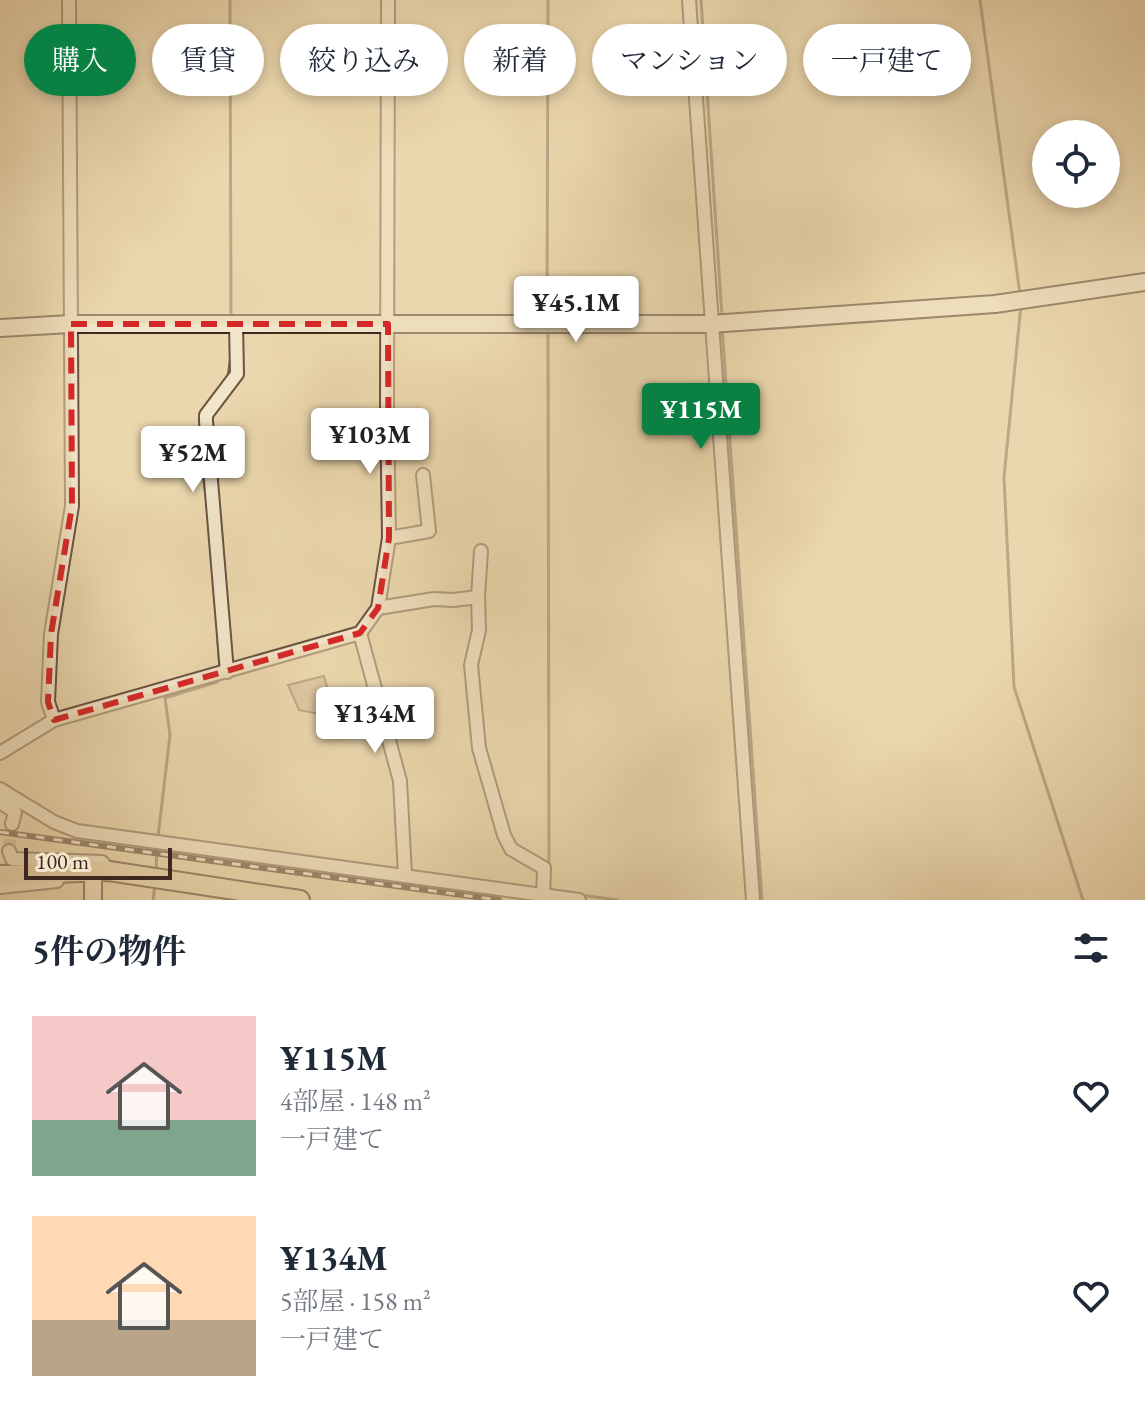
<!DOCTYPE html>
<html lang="ja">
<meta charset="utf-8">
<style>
:root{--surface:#fff;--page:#f6f6f7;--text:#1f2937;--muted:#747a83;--accent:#0b8043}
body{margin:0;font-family:"EB Garamond","Noto Serif JP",serif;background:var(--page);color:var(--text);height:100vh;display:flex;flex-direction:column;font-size:30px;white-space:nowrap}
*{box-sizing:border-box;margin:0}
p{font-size:26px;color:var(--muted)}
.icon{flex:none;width:44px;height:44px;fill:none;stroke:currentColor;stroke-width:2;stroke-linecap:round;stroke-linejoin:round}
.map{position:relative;height:900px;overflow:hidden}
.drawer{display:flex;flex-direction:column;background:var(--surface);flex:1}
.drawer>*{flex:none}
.guide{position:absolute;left:24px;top:24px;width:1098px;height:72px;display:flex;gap:16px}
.controls{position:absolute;left:1032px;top:120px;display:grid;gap:16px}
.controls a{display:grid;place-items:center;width:88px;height:88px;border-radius:50%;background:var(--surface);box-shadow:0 4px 12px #0003;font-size:40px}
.scale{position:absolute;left:24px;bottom:20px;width:148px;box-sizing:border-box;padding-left:8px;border:4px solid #3f281f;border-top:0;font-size:22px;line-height:28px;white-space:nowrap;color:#3f281f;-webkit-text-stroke:6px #f2e5ca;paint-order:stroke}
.price{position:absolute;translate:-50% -68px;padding:0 18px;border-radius:8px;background:#fff;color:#222;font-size:26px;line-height:52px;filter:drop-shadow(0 2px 4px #0008)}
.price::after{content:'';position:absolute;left:50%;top:48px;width:24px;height:18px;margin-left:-12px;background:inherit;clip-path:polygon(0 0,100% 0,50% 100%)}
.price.selected{background:var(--accent);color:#fff}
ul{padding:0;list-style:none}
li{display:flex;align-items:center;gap:24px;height:200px;padding:0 32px}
li span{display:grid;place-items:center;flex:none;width:224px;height:160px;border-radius:0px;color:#555}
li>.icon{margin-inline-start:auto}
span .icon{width:96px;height:96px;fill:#fffc;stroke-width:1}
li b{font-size:34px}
h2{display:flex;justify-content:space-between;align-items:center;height:96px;padding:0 32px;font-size:34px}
.chip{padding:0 28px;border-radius:36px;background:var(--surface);box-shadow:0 4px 12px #0003;font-size:28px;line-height:72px}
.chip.selected{background:var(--accent);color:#fff}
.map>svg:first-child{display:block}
.green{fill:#ceb995;stroke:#86705a;stroke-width:2}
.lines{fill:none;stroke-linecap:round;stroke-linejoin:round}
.stream{stroke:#836e57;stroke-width:3}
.street-tunnel{stroke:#c9b491;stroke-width:12;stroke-dasharray:12 6;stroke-linecap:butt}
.street-casing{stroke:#6a5442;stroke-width:16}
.secondary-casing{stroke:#3f281f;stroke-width:20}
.primary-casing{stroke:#3f281f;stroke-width:22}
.street{stroke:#f2e5ca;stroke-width:12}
.secondary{stroke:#f2e5ca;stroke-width:16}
.primary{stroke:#ebd7ad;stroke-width:18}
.rail-casing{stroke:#3f281f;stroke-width:6}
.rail{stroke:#f2e5ca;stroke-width:3;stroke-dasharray:9;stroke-linecap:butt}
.marked{fill:none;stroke:#d62828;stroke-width:6;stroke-dasharray:16 10;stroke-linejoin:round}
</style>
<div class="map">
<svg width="1145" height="900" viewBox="0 0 1145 900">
<rect width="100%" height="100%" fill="#ebd7ad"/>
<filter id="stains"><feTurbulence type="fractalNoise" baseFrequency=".0025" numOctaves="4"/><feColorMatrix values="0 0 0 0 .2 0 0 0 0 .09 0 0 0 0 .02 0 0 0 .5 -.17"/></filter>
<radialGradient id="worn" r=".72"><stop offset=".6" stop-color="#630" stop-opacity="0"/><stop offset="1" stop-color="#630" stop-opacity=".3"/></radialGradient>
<!-- green -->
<polygon class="green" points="324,676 327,687 320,714 299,710 288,685"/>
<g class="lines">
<!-- stream -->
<g class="stream">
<polyline points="230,0 231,320"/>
<polyline points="701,0 722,316"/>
<polyline points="980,0 1020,294"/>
<polyline points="1021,305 1004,477 1014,687 1083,900"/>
<polyline points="547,320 548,0"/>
<polyline points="722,327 762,900"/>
<polyline points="548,332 549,868"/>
<polyline points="228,376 231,356"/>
<polyline points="201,415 201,459 208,511"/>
<polyline points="218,642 220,670"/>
<polyline points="158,837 170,735 165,698 217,682 220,678"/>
<polyline points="156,873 157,845"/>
<polyline points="580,895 617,900"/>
<polyline points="153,900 155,885"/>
</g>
<!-- street-tunnel -->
<polyline class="street-tunnel" points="9,851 12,824"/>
<!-- street casing -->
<g class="street-casing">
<g id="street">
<polyline points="689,0 753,900"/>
<polyline points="389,538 429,531 423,475"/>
<polyline points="478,597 481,551"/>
<polyline points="378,608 434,599 453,600 478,597 479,630 471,665 479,748 504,835 511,849 544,868 543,900"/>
<polyline points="360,633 400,781 405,875"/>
<polyline points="227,672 206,421 206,415 237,374 236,324"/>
<polyline points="54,720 48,702 51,634 72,506 69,0"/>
<polyline points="0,753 54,720 360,633 378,608 389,538 387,405 388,0"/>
<polyline points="0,789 54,822 77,831 579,900"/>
<polyline points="0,802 15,812 12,824"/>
<polyline points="9,851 12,859 102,862 109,871"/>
<polyline points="0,887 57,881"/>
</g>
</g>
<!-- secondary casing -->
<g class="secondary-casing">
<g id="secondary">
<polyline points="0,328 71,324 710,324 995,304 1145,282"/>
<polyline points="93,900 93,872"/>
</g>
</g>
<!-- primary casing -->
<g class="primary-casing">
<polyline id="primary" points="0,875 109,871 300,900"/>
</g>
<!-- street -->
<use href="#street" class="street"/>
<!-- secondary -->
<use href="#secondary" class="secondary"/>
<!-- primary -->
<use href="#primary" class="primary"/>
<!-- rail casing -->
<g class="rail-casing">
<polyline id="rail" points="0,832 499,900"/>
</g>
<!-- rail -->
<use href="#rail" class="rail"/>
</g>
<!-- marked area -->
<path d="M0 0H1145V900H0ZM71 324H388L389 538 378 608 360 633 54 720 48 702 51 634 72 506Z" fill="#ebd7ad" fill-opacity=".55" fill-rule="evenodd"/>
<path class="marked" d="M71 324H388L389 538 378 608 360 633 54 720 48 702 51 634 72 506Z"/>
<rect width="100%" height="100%" filter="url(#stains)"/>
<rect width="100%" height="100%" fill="url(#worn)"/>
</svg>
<div class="controls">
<a><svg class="icon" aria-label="locate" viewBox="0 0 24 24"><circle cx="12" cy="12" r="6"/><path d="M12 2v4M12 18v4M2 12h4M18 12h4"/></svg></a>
</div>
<div class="scale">100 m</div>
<b class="price" style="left:576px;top:344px">¥45.1M</b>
<b class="price selected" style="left:701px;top:451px">¥115M</b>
<b class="price" style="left:370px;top:476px">¥103M</b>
<b class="price" style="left:193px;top:494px">¥52M</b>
<b class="price" style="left:375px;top:755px">¥134M</b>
<div class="guide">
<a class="chip selected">購入</a>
<a class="chip">賃貸</a>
<a class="chip">絞り込み</a>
<a class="chip">新着</a>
<a class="chip">マンション</a>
<a class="chip">一戸建て</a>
</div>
</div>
<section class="drawer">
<h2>5件の物件<svg class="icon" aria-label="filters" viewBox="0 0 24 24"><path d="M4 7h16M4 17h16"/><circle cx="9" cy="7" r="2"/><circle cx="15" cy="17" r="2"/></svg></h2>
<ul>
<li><span style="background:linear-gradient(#f6c9c9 65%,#7fa58c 0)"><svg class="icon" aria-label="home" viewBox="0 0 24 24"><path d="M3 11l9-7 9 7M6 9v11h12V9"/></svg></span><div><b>¥115M</b><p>4部屋 · 148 m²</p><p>一戸建て</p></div><svg class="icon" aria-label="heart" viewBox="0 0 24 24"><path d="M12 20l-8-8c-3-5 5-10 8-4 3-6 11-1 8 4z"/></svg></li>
<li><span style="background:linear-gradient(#ffd9b3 65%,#b9a48a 0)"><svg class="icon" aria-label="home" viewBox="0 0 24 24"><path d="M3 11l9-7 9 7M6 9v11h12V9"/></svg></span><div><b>¥134M</b><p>5部屋 · 158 m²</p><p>一戸建て</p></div><svg class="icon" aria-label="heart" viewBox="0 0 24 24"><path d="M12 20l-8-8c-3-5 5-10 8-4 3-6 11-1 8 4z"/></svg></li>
</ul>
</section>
